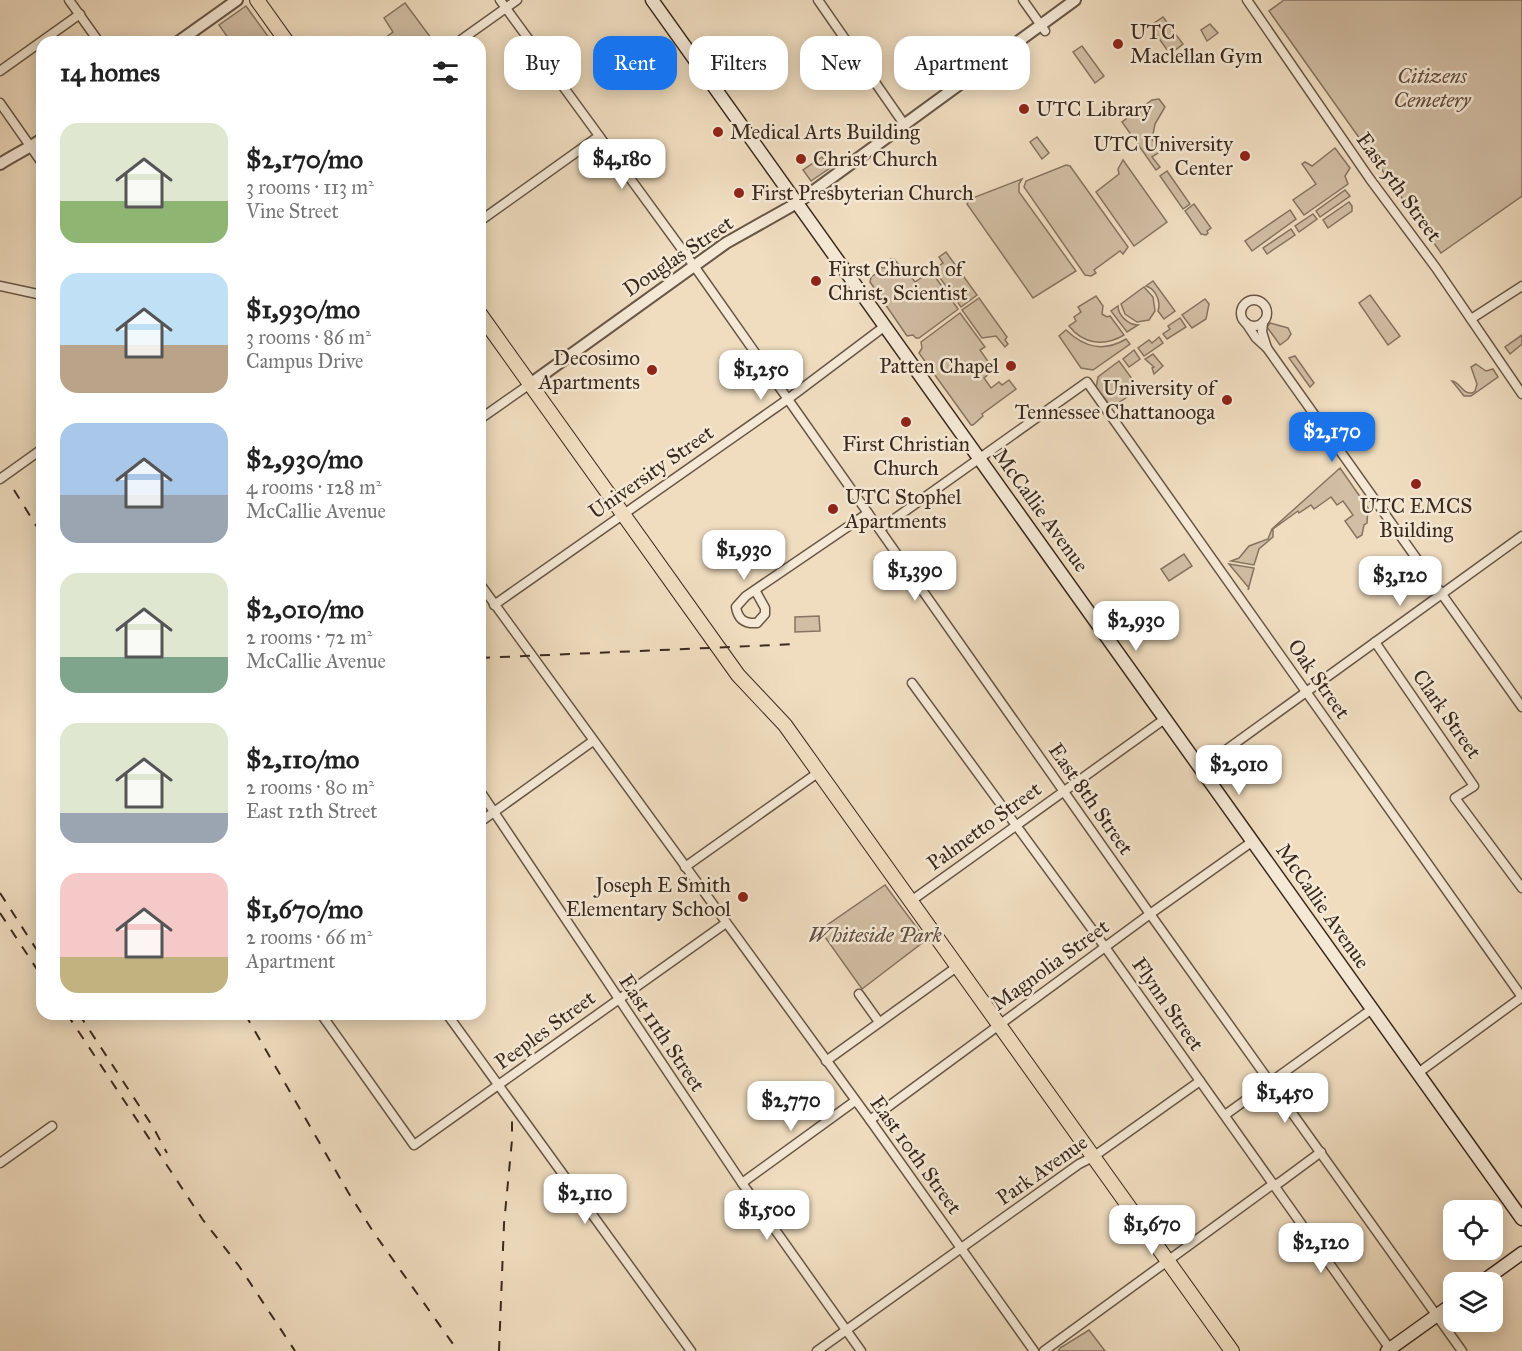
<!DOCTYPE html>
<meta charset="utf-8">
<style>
:root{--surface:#fff;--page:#f6f6f6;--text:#222;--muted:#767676;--accent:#1a73e8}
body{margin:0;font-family:"IM FELL Great Primer",serif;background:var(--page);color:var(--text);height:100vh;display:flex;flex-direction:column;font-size:22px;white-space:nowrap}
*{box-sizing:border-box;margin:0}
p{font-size:20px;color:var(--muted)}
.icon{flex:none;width:33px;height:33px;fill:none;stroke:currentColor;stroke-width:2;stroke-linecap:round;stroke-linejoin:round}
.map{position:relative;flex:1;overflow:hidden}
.details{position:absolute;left:36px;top:36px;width:450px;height:984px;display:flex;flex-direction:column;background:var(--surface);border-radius:18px;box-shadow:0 3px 15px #0003}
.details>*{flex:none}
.top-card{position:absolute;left:504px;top:36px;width:570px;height:54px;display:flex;gap:12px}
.fabs{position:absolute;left:1443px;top:1200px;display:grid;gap:12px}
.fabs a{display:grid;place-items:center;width:60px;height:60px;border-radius:12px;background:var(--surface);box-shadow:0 3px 15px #0003;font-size:30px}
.price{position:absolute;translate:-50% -51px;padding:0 14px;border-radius:12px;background:#fff;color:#222;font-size:20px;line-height:39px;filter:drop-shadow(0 2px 3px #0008)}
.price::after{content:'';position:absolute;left:50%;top:36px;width:18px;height:14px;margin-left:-9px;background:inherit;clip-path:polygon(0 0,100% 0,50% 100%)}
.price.on{background:var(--accent);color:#fff}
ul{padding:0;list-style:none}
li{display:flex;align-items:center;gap:18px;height:150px;padding:0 24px}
li span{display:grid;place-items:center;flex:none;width:168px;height:120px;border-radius:18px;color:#555}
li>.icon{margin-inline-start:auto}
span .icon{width:72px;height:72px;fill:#fffc;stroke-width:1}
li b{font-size:26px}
h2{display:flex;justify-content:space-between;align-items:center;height:72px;padding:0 24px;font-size:26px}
.tag{padding:0 21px;border-radius:18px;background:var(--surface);box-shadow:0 3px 15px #0003;font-size:21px;line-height:54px}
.tag.on{background:var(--accent);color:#fff}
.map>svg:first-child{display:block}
.green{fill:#d1bea4;stroke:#867461;stroke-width:1.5}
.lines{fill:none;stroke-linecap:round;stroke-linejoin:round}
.minor-casing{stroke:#685646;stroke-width:11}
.tertiary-casing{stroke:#685646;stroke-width:14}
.secondary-casing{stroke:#3a291e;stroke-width:15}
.primary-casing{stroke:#3a291e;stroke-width:16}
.minor{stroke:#f5e9d6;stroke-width:8}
.tertiary{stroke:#f5e9d6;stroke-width:10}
.secondary{stroke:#f5e9d6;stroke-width:12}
.primary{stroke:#f0ddc0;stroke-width:14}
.rail{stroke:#3a291e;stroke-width:2;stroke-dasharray:10 10;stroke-linecap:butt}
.poi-dot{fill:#8f2418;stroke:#f5e9d6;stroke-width:2}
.labels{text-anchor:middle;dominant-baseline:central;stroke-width:5;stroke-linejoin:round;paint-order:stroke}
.poi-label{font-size:21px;fill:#3a291e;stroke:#f5e9d6;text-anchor:start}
.park-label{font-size:21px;font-style:italic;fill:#604e40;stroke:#f5e9d6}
.street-label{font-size:21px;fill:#3a291e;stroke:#f5e9d6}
</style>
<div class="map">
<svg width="1522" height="1351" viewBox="0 0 1522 1351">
<rect width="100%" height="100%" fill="#f0ddc0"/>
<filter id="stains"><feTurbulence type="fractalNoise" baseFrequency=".00333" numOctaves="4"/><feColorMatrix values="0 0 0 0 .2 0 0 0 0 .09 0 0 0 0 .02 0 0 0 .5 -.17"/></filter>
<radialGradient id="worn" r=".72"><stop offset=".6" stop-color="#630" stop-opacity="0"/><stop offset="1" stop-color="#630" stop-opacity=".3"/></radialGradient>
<!-- green -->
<g class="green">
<polygon points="1284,0 1522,0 1522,196 1441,253 1269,11"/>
<polygon points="405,3 434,42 388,42 385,38 393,32 384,18"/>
<polygon points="246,6 272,42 231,42 219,25"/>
<polygon points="1163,17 1183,44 1170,54 1150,26"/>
<polygon points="1210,24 1218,33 1207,41 1201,30"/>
<polygon points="1082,46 1104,76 1095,83 1073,52"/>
<polygon points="1159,99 1165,107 1155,124 1152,139 1161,151 1152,157 1160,167 1156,170 1122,122 1152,100"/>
<polygon points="1037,137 1049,153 1042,159 1030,142"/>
<polygon points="1335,148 1350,168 1345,176 1348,184 1304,215 1293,200 1316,184 1302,164 1305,162 1312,166"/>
<polygon points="822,157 826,162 829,160 833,166 811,181 803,170"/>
<polygon points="1123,160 1167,222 1134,246 1096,192 1119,174 1118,169"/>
<polygon points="1066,165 1070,166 1128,247 1123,254 1120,251 1094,270 1096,273 1091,276 1085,275 1024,187 1026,181"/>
<polygon points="1167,171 1190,204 1183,209 1160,176"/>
<polygon points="1022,179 1019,184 1019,192 1076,271 1033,298 967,204 970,199"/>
<polygon points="1345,190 1350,196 1320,217 1316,211"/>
<polygon points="1349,202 1352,206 1352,211 1328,228 1323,220"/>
<polygon points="1194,204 1211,228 1207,231 1208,233 1206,235 1201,234 1185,211"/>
<polygon points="1290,210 1296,219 1252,251 1245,241"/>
<polygon points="1313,214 1317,219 1299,232 1295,226"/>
<polygon points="1291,229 1295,235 1267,254 1263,248"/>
<polygon points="946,252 977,295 961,307 935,271 937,267 943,263 939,257"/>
<polygon points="891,259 894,259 902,268 904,267 915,282 931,271 958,309 957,310 919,338 916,338 913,335 907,336 870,282 871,277 877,273 878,267 884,268 888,265 898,275 901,273"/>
<path d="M1153 281 1175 311 1164 319 1158 311C1161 302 1156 289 1146 286Z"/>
<polygon points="1144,287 1153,297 1155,311 1149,320 1137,322 1125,314 1121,304"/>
<polygon points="1370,295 1400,336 1388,345 1359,303"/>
<path d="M1096 296 1103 306 1102 314 1107 317 1110 316 1124 335C1104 347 1083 344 1069 326L1076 321 1074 317 1081 312 1078 307Z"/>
<polygon points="979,298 1007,337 1005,340 1008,344 1005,347 996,336 982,338 962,310"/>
<polygon points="1205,299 1209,304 1206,319 1192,328 1182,315"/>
<path d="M1118 306C1118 315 1128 325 1138 325L1127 332 1111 311Z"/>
<polygon points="960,313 985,347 980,350 994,370 984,378 991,388 999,382 1002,385 1009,380 1016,389 982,414 983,416 973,425 971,425 919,353 922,348 921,342"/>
<polygon points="1180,318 1186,327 1167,339 1163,334 1170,329 1168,326"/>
<polygon points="1270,323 1288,328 1291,334 1288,339 1280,345 1267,327"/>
<path d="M1066 330C1085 348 1104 352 1126 339L1130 344 1093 370 1081 368 1059 336Z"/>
<polygon points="1522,335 1522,344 1510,354 1505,347"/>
<polygon points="1159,337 1163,343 1144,356 1138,348 1149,340 1152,343"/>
<polygon points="1134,350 1140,359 1129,367 1123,359"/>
<polygon points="1153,354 1163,366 1154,374 1152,368 1154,367 1145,359"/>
<polygon points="1295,356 1314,383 1310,387 1289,358"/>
<polygon points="1119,361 1135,383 1132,387 1134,392 1117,404 1110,405 1096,388 1098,377"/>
<path d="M1476 364 1486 371 1493 369 1498 377 1471 396H1464L1452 381C1460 382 1462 394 1472 393L1475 391 1477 384 1471 367Z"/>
<polygon points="1340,468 1368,508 1367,523 1364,525 1362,535 1357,538 1345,521 1353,515 1343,501 1337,505 1331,497 1314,509 1311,505 1299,513 1298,511 1273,529 1273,537 1259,549 1254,565 1231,561 1239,558 1249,546 1268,539 1272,529"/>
<polygon points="1184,554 1192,566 1169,581 1161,569"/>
<polygon points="1229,564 1254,568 1248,590 1249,588"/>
<polygon points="819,616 820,631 795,632 795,617"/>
<polygon points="885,885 926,940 862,989 820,930"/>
<polygon points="1089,1330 1105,1351 1058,1351 1060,1348"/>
</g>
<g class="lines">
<!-- minor casing -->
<g class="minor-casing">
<g id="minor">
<polyline points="69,0 99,42"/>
<polyline points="500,0 697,270 1150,914 1462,1351"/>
<polyline points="818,0 904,124"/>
<polyline points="1023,0 1045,31"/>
<polyline points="1247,0 1370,179 1436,268 1522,394"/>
<polyline points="458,42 517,0"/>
<polyline points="0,71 80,14"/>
<polyline points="0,103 42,163"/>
<polyline points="480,221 599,136"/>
<polyline points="0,286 42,295"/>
<circle cx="1254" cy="313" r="13"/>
<polyline points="1471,319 1522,286"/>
<polyline points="1263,322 1262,332 1267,348 1522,707"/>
<polyline points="1246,323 1256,338 1267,348"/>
<polyline points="480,419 530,384"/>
<polyline points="0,479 42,449"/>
<polyline points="880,529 1087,382 1522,997"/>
<polyline points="480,584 870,1120 1034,1351"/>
<path d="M755 590 765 608V614L757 623C744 624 738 619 736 607L746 596 868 513"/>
<polyline points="494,605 788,399 885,326"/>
<polyline points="1375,642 1474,786 1455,798 1522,888"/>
<polyline points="912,683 1105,947 1390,1349"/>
<polyline points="1201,768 1522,536"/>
<polyline points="480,791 742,1183 861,1351"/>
<polyline points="480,822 593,741"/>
<polyline points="685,867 819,772"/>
<polyline points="911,901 1166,718"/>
<polyline points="859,994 879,1022"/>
<polyline points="321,1014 414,1145 726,923"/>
<polyline points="447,1014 691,1351"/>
<polyline points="826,1061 958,966"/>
<polyline points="1418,1073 1522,997"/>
<polyline points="1225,1115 1372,1009"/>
<polyline points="870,1120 1150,914 1253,841"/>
<polyline points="0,1163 52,1126"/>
<polyline points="742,1183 855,1101"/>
<polyline points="817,1351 1079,1164 1093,1157 1200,1081"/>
<polyline points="1044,1351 1269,1187 1279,1183 1321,1152"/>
</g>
</g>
<!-- tertiary casing -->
<g class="tertiary-casing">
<g id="tertiary">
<polyline points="178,42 237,0"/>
<path d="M0 164C14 155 29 148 42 139"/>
<polyline points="530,384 726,243 797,203 1075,0"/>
</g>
</g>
<!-- secondary casing -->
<g class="secondary-casing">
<g id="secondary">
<polyline points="652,0 1522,1219"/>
<polyline points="1482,1282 1522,1253"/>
<polyline points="1387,1351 1454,1303"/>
</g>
</g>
<!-- primary casing -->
<g class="primary-casing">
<g id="primary">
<polyline points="257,0 287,42"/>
<polyline points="480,314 738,675 785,725 1232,1351"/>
</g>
</g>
<!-- minor -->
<use href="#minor" class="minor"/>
<!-- tertiary -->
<use href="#tertiary" class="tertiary"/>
<!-- secondary -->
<use href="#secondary" class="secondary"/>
<!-- primary -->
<use href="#primary" class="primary"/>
<!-- rail -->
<g class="rail">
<polyline points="41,470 42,472"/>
<polyline points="14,490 42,535"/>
<polyline points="480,658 798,644"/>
<polyline points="0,893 42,958"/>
<polyline points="0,913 42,977"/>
<polyline points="67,1014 203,1220 239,1266 295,1351"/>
<polyline points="79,1014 153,1127 167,1153"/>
<polyline points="245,1014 348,1192 374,1233 458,1351"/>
<polyline points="499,1351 504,1224 512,1140 512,1115"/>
</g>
</g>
<!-- markers -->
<g class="poi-dot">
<circle cx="1118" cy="44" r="6"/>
<circle cx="1024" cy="109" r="6"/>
<circle cx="718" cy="132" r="6"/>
<circle cx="1245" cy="156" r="6"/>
<circle cx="801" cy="159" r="6"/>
<circle cx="739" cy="193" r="6"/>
<circle cx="816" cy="281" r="6"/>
<circle cx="1011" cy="366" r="6"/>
<circle cx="652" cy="370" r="6"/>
<circle cx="1227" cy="400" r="6"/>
<circle cx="906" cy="422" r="6"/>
<circle cx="1416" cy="484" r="6"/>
<circle cx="833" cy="509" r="6"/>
<circle cx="743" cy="897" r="6"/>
</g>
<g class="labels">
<!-- poi labels -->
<g class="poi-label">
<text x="1130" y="32">UTC<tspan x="1130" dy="24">Maclellan Gym</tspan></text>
<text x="1036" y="109">UTC Library</text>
<text x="730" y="132">Medical Arts Building</text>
<text x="1233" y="144" text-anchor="end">UTC University<tspan x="1233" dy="24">Center</tspan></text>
<text x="813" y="159">Christ Church</text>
<text x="751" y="193">First Presbyterian Church</text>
<text x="828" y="269">First Church of<tspan x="828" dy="24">Christ, Scientist</tspan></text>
<text x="640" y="358" text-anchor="end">Decosimo<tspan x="640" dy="24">Apartments</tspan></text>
<text x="999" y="366" text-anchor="end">Patten Chapel</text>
<text x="1215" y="388" text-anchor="end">University of<tspan x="1215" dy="24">Tennessee Chattanooga</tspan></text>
<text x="906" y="444" text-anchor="middle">First Christian<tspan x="906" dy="24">Church</tspan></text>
<text x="845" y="497">UTC Stophel<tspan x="845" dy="24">Apartments</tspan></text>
<text x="1416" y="506" text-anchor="middle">UTC EMCS<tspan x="1416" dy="24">Building</tspan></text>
<text x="731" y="885" text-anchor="end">Joseph E Smith<tspan x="731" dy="24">Elementary School</tspan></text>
</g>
<!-- park labels -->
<g class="park-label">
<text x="1432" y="76">Citizens<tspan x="1432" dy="24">Cemetery</tspan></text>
<text x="875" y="935">Whiteside Park</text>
</g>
<!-- street labels -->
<g class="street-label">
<text transform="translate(1399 187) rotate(54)">East 5th Street</text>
<text transform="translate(678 256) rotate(-34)">Douglas Street</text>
<text transform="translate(651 472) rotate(-35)">University Street</text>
<text transform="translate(1041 510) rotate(54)">McCallie Avenue</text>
<text transform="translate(1319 679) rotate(55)">Oak Street</text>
<text transform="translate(1447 714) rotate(55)">Clark Street</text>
<text transform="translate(1091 799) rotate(55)">East 8th Street</text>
<text transform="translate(984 826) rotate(-36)">Palmetto Street</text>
<text transform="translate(1323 906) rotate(55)">McCallie Avenue</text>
<text transform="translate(1050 965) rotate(-36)">Magnolia Street</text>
<text transform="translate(1168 1004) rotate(55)">Flynn Street</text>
<text transform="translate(545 1030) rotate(-36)">Peeples Street</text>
<text transform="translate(662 1033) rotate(56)">East 11th Street</text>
<text transform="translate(916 1155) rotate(54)">East 10th Street</text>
<text transform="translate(1042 1170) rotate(-35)">Park Avenue</text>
</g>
</g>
<rect width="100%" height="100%" filter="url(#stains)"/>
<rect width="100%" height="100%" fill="url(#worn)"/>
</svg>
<div class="fabs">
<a><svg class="icon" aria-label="locate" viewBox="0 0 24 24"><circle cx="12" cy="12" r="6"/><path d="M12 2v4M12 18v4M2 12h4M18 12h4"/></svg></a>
<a><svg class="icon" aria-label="layers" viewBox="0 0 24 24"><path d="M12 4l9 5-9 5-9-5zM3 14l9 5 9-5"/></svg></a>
</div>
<b class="price" style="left:622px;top:190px">$4,180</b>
<b class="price" style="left:761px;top:401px">$1,250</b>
<b class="price on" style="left:1332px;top:463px">$2,170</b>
<b class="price" style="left:744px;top:581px">$1,930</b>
<b class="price" style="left:915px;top:602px">$1,390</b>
<b class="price" style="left:1400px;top:607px">$3,120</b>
<b class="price" style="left:1136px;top:652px">$2,930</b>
<b class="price" style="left:1239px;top:796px">$2,010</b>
<b class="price" style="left:1285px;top:1124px">$1,450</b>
<b class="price" style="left:791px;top:1132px">$2,770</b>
<b class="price" style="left:585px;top:1225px">$2,110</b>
<b class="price" style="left:767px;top:1241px">$1,500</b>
<b class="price" style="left:1152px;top:1256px">$1,670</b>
<b class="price" style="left:1321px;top:1274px">$2,120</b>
<div class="top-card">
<a class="tag">Buy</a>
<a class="tag on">Rent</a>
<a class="tag">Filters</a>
<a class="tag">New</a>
<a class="tag">Apartment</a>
</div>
<section class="details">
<h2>14 homes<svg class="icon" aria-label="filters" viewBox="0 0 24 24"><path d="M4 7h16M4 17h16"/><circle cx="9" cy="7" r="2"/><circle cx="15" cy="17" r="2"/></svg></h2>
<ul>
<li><span style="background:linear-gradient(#dfe7d0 65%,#8fb573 0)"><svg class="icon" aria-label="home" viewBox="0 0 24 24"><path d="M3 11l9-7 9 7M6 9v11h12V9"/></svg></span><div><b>$2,170/mo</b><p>3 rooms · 113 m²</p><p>Vine Street</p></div></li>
<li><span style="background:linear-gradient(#bfe0f5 60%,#b9a48a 0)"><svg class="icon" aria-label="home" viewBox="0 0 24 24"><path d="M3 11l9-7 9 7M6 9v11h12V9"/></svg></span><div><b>$1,930/mo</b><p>3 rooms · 86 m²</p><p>Campus Drive</p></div></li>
<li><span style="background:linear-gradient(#a9c7e8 60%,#9aa5b1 0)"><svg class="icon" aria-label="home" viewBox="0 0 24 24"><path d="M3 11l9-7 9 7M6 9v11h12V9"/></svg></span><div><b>$2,930/mo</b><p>4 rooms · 128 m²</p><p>McCallie Avenue</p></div></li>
<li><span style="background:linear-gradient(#dfe7d0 70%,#7fa58c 0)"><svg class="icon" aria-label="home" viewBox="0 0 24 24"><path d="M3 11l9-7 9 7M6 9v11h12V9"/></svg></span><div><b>$2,010/mo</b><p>2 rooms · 72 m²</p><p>McCallie Avenue</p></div></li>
<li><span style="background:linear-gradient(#dfe7d0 75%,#9aa5b1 0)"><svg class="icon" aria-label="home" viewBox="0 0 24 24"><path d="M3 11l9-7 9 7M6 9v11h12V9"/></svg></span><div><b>$2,110/mo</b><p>2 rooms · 80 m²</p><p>East 12th Street</p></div></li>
<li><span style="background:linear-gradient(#f6c9c9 70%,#c2b280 0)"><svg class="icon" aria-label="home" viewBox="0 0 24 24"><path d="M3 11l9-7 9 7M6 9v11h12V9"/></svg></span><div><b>$1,670/mo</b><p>2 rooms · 66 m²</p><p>Apartment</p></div></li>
</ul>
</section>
</div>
